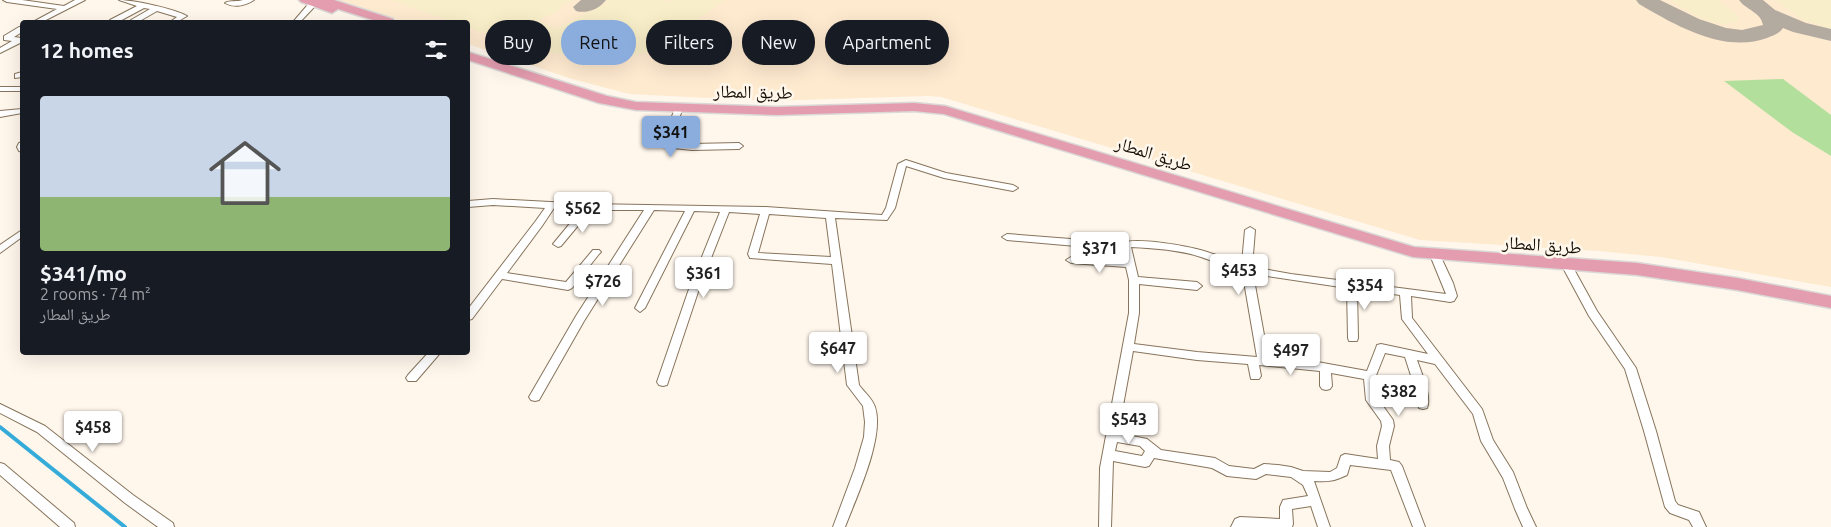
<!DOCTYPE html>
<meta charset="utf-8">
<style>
:root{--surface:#171b24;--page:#242831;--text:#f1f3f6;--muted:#9ea1a6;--accent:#8aadde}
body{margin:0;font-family:Ubuntu,"Noto Naskh Arabic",sans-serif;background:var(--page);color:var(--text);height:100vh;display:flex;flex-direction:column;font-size:19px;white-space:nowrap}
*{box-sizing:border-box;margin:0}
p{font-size:16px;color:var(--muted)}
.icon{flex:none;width:28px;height:28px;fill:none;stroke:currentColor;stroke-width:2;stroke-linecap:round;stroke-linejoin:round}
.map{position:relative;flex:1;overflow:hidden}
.details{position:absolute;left:20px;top:20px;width:450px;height:335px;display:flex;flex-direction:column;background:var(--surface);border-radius:5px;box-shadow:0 5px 20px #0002}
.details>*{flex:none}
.top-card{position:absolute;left:485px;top:20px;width:475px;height:45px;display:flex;gap:10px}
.price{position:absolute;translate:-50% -42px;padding:0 11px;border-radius:5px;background:#fff;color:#222;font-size:16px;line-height:32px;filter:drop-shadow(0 1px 2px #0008)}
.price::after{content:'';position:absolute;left:50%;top:30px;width:15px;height:11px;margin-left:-8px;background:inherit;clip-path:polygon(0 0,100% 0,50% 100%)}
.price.active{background:var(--accent);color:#111}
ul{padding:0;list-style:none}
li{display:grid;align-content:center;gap:10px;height:265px;padding:0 20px}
li span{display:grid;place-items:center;height:155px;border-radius:5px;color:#555}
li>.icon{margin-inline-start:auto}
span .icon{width:90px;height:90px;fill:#fffc;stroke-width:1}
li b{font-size:21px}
h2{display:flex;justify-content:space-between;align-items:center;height:60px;padding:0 20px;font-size:21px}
.tag{padding:0 18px;border-radius:22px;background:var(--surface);box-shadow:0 5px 20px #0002;font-size:18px;line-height:45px}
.tag.active{background:var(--accent);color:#111}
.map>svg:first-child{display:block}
.built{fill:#feeacf}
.green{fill:#b3df9d}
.sand{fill:#f8eec9}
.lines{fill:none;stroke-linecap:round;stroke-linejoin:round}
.stream{stroke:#35abd9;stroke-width:4}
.taxiway{fill:#b3aba0;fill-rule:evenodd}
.street-casing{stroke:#87745c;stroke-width:2}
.primary-casing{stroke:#dad9d7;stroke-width:3}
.street{fill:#fff;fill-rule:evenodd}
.primary{fill:#e49dae;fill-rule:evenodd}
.labels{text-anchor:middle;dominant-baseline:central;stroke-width:5;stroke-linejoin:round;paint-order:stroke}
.street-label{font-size:18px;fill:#171007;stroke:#fff7ec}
</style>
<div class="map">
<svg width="1831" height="527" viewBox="0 0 1831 527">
<rect width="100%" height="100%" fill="#fff7ec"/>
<!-- built -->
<polygon class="built" points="336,0 1831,0 1831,287 1661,257 1598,251 1420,240 941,97 928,96 767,101 629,94 572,79 468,44 468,22 403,22"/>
<!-- green -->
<polygon class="green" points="1783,79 1831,115 1831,156 1792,132 1724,81"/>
<!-- sand -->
<g class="sand">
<path d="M391 0H575L561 5 560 6 563 8 538 21 556 29 607 3 605 0H662L667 2 671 0H724C702 16 675 37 651 50 641 55 628 56 617 56 564 60 517 46 468 28V22H453Z"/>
<path d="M1671 0H1717L1738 15V20C1715 32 1691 12 1671 0Z"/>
<polygon points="1776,0 1831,0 1831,29 1802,19"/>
</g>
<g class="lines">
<!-- stream -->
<polyline class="stream" points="0,427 125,527"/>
<!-- taxiway -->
<g class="taxiway">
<path d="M581 0H606C599 9 587 14 576 11L573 7Z"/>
<path d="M1636 0H1660L1699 19 1726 28 1742 30 1763 25C1761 12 1746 10 1739 0H1763L1775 10 1806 23 1831 29V41L1793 32 1783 28C1779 34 1773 35 1767 38 1724 54 1675 25 1639 4Z"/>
</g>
<!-- street casing -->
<g class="street-casing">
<g id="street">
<polygon points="3,0 22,0 64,6 75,0 85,0 42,22 33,22 57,9 7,2"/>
<path d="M119 0C134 0 175 9 187 16L177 22H170L177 17 157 11 138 22H131V20L150 9 144 8 118 22H110V20L137 6Z"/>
<path d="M243 0H254C245 6 234 8 225 3 230 0 238 2 243 0Z"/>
<polygon points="311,1 318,3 300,22 293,22"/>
<polygon points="19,27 22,27 22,32 14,37 22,38 22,42 0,53 0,48 12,41 4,40 4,36"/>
<polygon points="22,72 22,77 15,78 15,74"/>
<rect x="0" y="87" width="22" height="4"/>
<polygon points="676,105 679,105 683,107 671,143 692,144 739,143 743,146 739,149 692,150 663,147 662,145"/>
<polygon points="22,109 22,113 0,117 0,111"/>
<polygon points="22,142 22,152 19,151 17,147 19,143"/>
<path d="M906 160 946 173 1013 185 1018 188 1013 191 944 178 906 166 895 208 887 220 835 218 859 385C864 392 872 398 875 407 885 437 856 498 845 527H833L855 468 864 437 865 422 863 406 847 385 832 264 750 258 748 254 760 214 729 212 699 289 667 385 663 386 659 385 657 382 689 289 720 212 694 211 645 308 640 312 635 308 685 211 654 210 584 321 539 400 535 401 531 400 529 397 576 316 644 210H591L561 246 558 247 553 244 581 210 554 208 542 226 507 273 566 282 593 250H599L601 252 599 254 572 288 568 290 502 279 472 319 468 320V309L535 222 545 208 493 205 468 207V201L493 199 588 204 766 207 882 215 886 208 898 164ZM769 214 826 218 831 257 758 253Z"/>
<path d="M1250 227 1255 230 1252 267 1291 274 1446 294 1430 255 1431 253H1439L1453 283 1457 296 1454 301 1450 302 1411 296 1412 318 1482 409 1493 440 1513 472 1527 508 1536 527H1523L1515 509 1503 478 1481 441 1473 414 1435 364 1417 360C1421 372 1432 397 1427 408L1423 409 1419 408 1414 385 1405 357 1385 353 1375 378 1378 399 1393 420 1394 426 1389 446 1390 460 1399 462 1402 466 1425 527H1413L1391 470 1350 465 1347 475C1334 481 1329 482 1314 481L1330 527H1318L1311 506 1292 509 1293 524 1292 527H1231L1235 519 1240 517 1280 519V507L1283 500 1308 496 1303 485 1291 477 1266 474 1256 479 1227 476 1212 468 1154 458 1149 466 1145 467 1113 461 1111 527H1099L1100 468 1129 313V280L1126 267 1071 263 1066 260 1071 257 1125 260 1122 250 1007 240 1002 237 1007 234 1122 243C1137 237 1188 246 1204 251 1218 255 1229 261 1242 263L1245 230ZM1131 247C1154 248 1180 250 1201 257 1215 262 1227 267 1242 270L1257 357 1197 352 1134 344 1139 313V284L1197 290 1202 286 1197 282 1138 277ZM1253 274 1347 288 1348 338 1349 341H1357L1358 338 1357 289 1400 295 1402 319 1428 354 1381 344 1377 345 1376 348 1367 371 1312 361 1268 357ZM1133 351 1197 360 1248 364 1251 379H1259L1261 376 1259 365 1320 371V386L1322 389 1326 390 1330 389 1332 386 1331 373 1364 379 1366 400 1381 421 1382 426 1377 446 1378 459 1345 454 1341 456 1337 468 1330 472 1303 471 1291 467 1278 465 1264 464 1254 469 1229 466 1215 458 1161 450 1147 439 1118 433ZM1117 442 1140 446 1145 451 1142 456 1115 451Z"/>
<polygon points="22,230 22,237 0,253 0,245"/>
<polygon points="1566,261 1570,262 1597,311 1636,368 1656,431 1675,501 1678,505 1699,512 1706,527 1693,527 1689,520 1670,513 1665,507 1644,431 1625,369 1589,316 1561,264"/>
<polygon points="429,352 441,352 416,381 408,381 406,378 408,375"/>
<polygon points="0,404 45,426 133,495 173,523 174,527 158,527 125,503 37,432 0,413"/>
<polygon points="0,463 4,464 74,523 75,527 60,527 0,475"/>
</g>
</g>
<!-- primary casing -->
<g class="primary-casing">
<g id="primary">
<polygon points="299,0 334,0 393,19 395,22 379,22 338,9 332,13 301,2"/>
<polygon points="468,52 607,96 636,102 776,107 914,103 945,106 1414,247 1637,263 1737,278 1831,296 1831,308 1737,290 1637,275 1413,257 944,114 914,111 776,115 636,110 599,103 468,60"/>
</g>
</g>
<!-- street -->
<use href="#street" class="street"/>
<!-- primary -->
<use href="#primary" class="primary"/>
</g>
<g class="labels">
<!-- street labels -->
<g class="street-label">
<text transform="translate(753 91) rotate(1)">طريق المطار</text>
<text transform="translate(1154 153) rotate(17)">طريق المطار</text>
<text transform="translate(1542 244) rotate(4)">طريق المطار</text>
</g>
</g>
</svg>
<b class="price active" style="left:671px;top:158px">$341</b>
<b class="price" style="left:583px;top:234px">$562</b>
<b class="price" style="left:1100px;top:274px">$371</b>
<b class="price" style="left:1239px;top:296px">$453</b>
<b class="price" style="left:704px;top:299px">$361</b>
<b class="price" style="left:603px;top:307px">$726</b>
<b class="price" style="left:1365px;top:311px">$354</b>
<b class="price" style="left:838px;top:374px">$647</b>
<b class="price" style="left:1291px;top:376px">$497</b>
<b class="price" style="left:1399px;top:417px">$382</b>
<b class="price" style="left:1129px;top:445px">$543</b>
<b class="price" style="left:93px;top:453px">$458</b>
<div class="top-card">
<a class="tag">Buy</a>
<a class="tag active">Rent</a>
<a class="tag">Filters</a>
<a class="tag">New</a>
<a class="tag">Apartment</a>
</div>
<section class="details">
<h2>12 homes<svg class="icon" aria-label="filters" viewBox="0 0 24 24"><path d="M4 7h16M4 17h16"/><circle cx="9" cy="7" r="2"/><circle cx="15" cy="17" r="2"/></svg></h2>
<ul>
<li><span style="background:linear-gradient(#c9d6e8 65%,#8fb573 0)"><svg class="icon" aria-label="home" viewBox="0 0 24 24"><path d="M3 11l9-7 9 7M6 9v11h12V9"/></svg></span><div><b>$341/mo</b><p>2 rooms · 74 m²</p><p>طريق المطار</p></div></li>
</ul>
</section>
</div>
